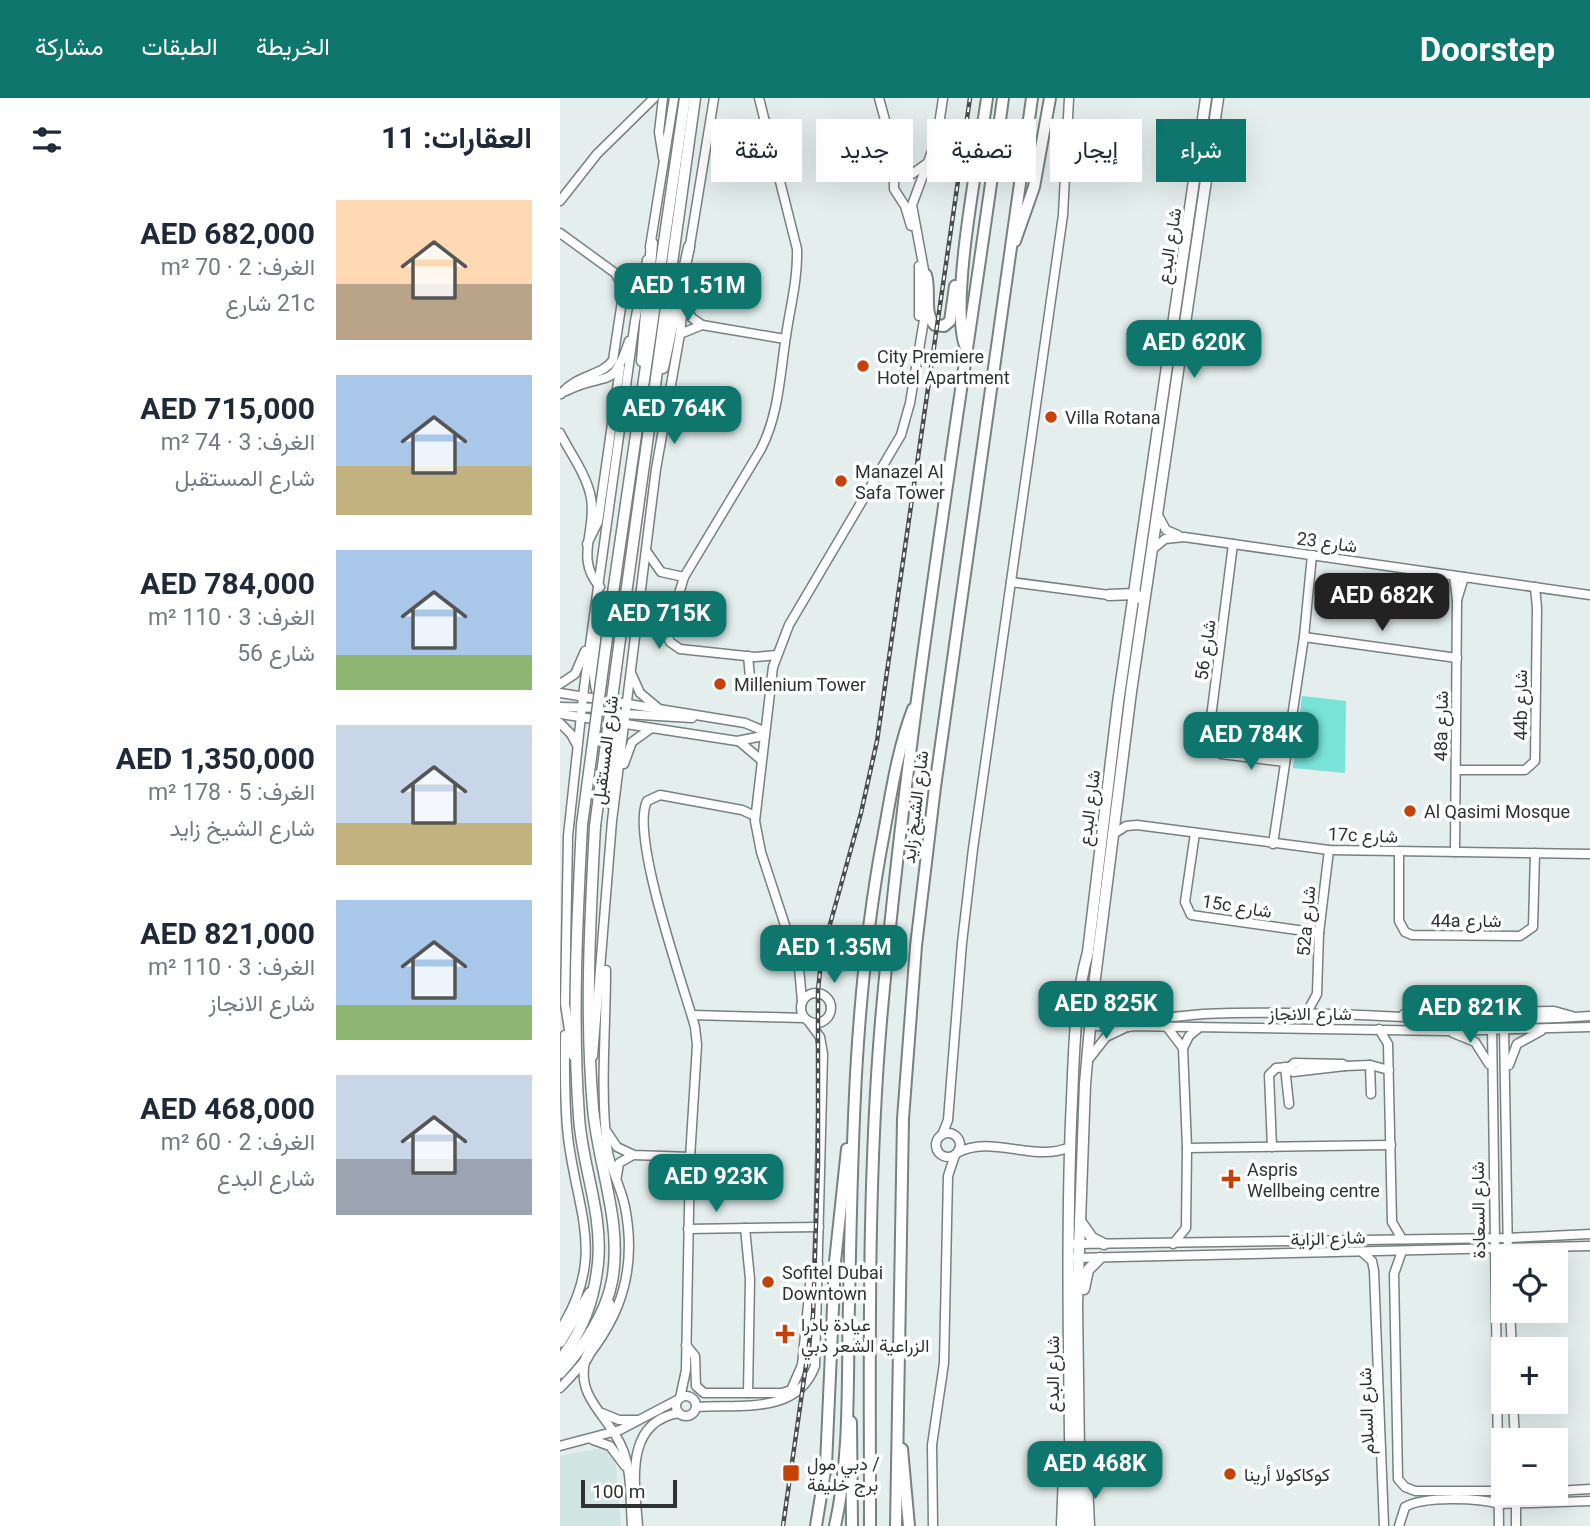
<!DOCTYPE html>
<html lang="ar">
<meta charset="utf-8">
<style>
:root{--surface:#fff;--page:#f6f6f7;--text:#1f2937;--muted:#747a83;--accent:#0f766e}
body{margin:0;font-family:Roboto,Vazirmatn,sans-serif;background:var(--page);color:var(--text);direction:rtl;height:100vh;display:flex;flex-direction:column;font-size:26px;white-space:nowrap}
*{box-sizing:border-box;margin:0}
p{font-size:23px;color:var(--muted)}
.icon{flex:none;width:38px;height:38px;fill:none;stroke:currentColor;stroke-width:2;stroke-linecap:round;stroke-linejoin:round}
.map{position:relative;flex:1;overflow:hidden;direction:ltr}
.sheet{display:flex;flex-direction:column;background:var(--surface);width:560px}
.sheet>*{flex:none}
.top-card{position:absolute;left:21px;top:21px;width:665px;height:63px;direction:rtl;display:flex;gap:14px}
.controls{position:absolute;left:931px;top:1148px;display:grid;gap:14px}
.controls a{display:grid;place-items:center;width:77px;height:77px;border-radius:0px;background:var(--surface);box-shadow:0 7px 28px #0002;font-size:35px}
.scale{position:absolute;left:21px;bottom:18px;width:96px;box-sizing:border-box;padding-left:7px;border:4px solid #2e3231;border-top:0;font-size:19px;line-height:24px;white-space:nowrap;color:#2e3231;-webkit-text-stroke:5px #fff;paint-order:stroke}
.price{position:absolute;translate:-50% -60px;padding:0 16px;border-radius:14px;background:var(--accent);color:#fff;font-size:23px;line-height:46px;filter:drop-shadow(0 2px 4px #0008)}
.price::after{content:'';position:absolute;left:50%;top:42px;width:21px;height:16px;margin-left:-10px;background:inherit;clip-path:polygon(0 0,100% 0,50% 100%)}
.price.selected{background:#222;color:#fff}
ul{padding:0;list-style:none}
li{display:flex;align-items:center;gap:21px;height:175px;padding:0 28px}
li span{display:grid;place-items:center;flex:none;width:196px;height:140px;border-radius:0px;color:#555}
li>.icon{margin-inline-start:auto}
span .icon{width:84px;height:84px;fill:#fffc;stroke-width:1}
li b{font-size:30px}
h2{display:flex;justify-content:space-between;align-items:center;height:84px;padding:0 28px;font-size:30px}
.pill{padding:0 24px;border-radius:0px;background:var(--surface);box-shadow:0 7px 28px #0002;font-size:24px;line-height:63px}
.pill.selected{background:var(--accent);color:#fff}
header{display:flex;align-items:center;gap:42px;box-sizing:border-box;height:98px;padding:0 35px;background:var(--accent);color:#fff}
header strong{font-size:33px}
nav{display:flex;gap:38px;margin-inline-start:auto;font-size:24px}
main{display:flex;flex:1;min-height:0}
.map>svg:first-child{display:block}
.built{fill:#d1e5e2}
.green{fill:#79e3da}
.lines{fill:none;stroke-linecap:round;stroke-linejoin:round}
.minor-casing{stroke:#778180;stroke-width:11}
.major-casing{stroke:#778180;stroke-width:13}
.highway-casing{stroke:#778180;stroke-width:14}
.minor{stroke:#fff;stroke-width:8}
.major{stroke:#fff;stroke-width:10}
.highway{stroke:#fff;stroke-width:10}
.rail-casing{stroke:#494e4d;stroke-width:4.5}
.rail{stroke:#fff;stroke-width:2;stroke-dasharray:5;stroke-linecap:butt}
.major-bridge-casing{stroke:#778180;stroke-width:13;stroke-linecap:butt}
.major-bridge{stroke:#fff;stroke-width:10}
.poi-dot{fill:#c74006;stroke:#fff;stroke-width:2.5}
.labels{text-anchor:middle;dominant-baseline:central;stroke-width:7;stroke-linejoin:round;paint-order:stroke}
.street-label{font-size:18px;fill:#2e3231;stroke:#fff}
.poi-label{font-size:18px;fill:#2e3231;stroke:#fff;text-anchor:start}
</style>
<header>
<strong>Doorstep</strong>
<nav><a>الخريطة</a><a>الطبقات</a><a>مشاركة</a></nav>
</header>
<main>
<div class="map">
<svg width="1030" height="1428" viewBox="0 0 1030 1428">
<rect width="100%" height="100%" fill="#e3eeed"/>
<!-- built -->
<polygon class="built" points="46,1349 55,1356 61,1428 0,1428 0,1358"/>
<!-- green -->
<polygon class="green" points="742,598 786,603 785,675 733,670"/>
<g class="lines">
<!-- minor casing -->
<g class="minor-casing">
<g id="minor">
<polyline points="103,0 99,34 103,60"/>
<path d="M199 0 237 151C238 181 230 210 226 238 220 276 219 316 201 351L124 479 107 536 110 544 120 551 195 559 217 557"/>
<polyline points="319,0 334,55 334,91 345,108 351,128"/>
<polyline points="336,79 343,75 352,76 366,66"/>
<polyline points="0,103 37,56 94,0"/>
<path d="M0 135 55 175 64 190 53 262C43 278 17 276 1 296"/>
<polyline points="90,149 114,0"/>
<polyline points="129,153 154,0"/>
<polyline points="366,183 352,107 377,40 383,0"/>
<polyline points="124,207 132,220 142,227"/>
<polyline points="359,218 359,168"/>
<polyline points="120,236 142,227 225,241"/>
<path d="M6 293C47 272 52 295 69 243"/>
<path d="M0 335C10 355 27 377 31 400 37 432 14 461 40 489"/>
<polyline points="599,419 606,432 618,437"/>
<polyline points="27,446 38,424 60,270"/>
<polyline points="673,446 648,643 661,656 725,664"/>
<polyline points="594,450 605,441 624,439 1030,497"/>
<polyline points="87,454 101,474 124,479"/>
<polyline points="894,478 897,502 895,754"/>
<polyline points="451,484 549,497"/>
<polyline points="897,502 904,479"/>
<path d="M38 524C36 559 24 593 53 620"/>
<polyline points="744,539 897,560"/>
<polyline points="188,558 191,590"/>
<polyline points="72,577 80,595 98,610"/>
<polyline points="0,586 15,576 25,553"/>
<polyline points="0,595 185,625 204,633"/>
<polyline points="0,609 43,610"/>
<polyline points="48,615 132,620"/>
<polyline points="0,616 177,643 203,638"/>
<polyline points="48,624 55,636 50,706"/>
<polyline points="0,625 11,636 17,647"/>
<polyline points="180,644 200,661"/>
<polyline points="64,666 72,644 90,631"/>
<polyline points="896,672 965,672 975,663 977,510 975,489"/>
<polyline points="635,735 625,804 631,817 759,835"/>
<polyline points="552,737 566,728 577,727 769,752 1030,756"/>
<polyline points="713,746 744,539 752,457"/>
<polyline points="839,754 839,823 845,834 852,837 960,838 973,829 975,755"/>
<circle cx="256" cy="910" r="15"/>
<path d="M533 898 539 911C556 927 618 918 643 916 772 910 901 928 1030 918"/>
<polyline points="242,903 239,870 201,754 195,723 213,569 229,527 341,337 350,305 366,210"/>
<polyline points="844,916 994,913 1012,918"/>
<polyline points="132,917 244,920"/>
<polyline points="745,918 757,896 759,835 769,752"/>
<polyline points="932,928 939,1428"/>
<polyline points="607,929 623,950 627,1050 626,1130 613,1146"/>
<polyline points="944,929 948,1160"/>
<polyline points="819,931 828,946 832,1124 842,1141"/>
<polyline points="893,935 915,944 929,966"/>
<polyline points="623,950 629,938 640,929"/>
<polyline points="13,958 5,906 8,738 24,590 75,223 87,162"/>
<polyline points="33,958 52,723 96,371 120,236 126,179"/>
<polyline points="528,962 546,939 569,928 887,933 1030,929"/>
<polygon points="734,965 783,966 785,968 733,974 730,969"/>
<polyline points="810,967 811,996"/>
<polyline points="949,967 957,946 981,933"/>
<polyline points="785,968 810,967 829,972"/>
<polyline points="725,969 729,1006"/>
<polyline points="47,1034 57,1049 74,1057 130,1059"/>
<circle cx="388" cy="1047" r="12"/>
<polyline points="382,1037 388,1022 402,845 413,751 503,117 509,0"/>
<polyline points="712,1049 709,977 716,970 730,969"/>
<polyline points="627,1050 831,1047"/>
<path d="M397 1055C431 1036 474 1065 510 1049"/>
<polyline points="57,1078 59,1065 73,1057"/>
<polyline points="185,1130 190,1181 188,1295"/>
<polyline points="128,1131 259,1129"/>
<polyline points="515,1146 948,1140 1030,1136"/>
<polyline points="842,1153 834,1176 838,1381 845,1389 855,1393 943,1393"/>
<polyline points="803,1155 812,1163 814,1173 824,1428"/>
<polyline points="515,1160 1030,1148"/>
<polyline points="950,1213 952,1251"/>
<path d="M0 1232C47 1158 17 1115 8 1039 4 1005 5 971 5 937"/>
<polyline points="126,1247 135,1258 136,1288 144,1295 222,1295 231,1292 242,1267 251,1177 258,1166"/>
<path d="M25 1264C16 1301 52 1321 63 1352 72 1375 70 1403 72 1428"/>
<path d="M0 1290C52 1237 80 1185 65 1109 61 1088 49 1069 47 1048 40 991 46 930 46 872"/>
<circle cx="126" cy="1308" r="10"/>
<path d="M120 1300 126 1272 130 1060 137 947 135 929C123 886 70 738 87 703L100 697 182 712 195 718"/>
<polyline points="953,1304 955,1342"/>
<path d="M137 1309C181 1306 237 1317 255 1268L263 956 260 939 249 924"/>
<polyline points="42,1315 59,1322 77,1322"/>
<polyline points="33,1342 50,1348 65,1368"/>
<polyline points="0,1348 60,1332 117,1302"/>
<polyline points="996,1393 1030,1391"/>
<polyline points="956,1395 956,1428"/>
<path d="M78 1428C75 1387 63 1324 119 1315"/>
<polyline points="373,1428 372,1347 384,1265 388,1078 395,1057"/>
<path d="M839 1428 845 1409C863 1398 919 1400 939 1406L1030 1403"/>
</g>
</g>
<!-- major casing -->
<g class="major-casing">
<g id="major">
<polyline points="82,263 92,145"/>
<polyline points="103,270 129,149"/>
<polyline points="53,495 125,0"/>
<polyline points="66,496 135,0"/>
<polyline points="549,497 575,496 580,500"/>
<polyline points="528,920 537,927 569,928"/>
<polyline points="520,1123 532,1140 544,1146"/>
<polyline points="524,1191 528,1172 540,1160"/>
<polyline points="0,1244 30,1195"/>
<polyline points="26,1261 41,1231 49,1206"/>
<path d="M0 1262C23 1233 34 1203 38 1165 43 1115 22 1068 19 1019 12 922 17 824 22 727"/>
<path d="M0 1275C22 1251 46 1216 52 1183 63 1125 38 1068 33 1010 25 917 30 822 35 728"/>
<polyline points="526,1363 529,1428"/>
<polyline points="502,1428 504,1376"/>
<path d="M511 1428C510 1293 506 1158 511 1023 514 968 513 907 528 854L558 605 646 0"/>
<polyline points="520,1428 517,1207 525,986 533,896 571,594 658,0"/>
</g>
</g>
<!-- highway casing -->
<g class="highway-casing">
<g id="highway">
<polyline points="455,143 474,89 490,0"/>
<path d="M366 177C371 193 363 216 375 227L384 228 390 223 395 188"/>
<path d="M406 250C388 209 420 52 427 0"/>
<polyline points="291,1324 292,1428"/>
<polyline points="342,1351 349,1428"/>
<polyline points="256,1428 266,1367 275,1164 287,1051"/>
<path d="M275 1428C291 1357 287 1278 289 1206 292 1050 294 894 323 740 331 697 337 653 353 611"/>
<path d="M310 1428C310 1260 307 1090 321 923 348 614 401 307 443 0"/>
<polyline points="336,1428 343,1021 356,848 375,689 472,0"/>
</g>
</g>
<!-- minor -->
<use href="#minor" class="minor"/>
<!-- major -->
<use href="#major" class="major"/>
<!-- highway -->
<use href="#highway" class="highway"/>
<!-- rail casing -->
<g class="rail-casing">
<polyline id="rail" points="223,1428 253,1218 258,1066 258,892 262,855 301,715 317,643 410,0"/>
</g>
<!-- rail -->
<use href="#rail" class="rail"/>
<!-- major-bridge casing -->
<g class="major-bridge-casing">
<g id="major-bridge">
<polyline points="22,727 53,495"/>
<polyline points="35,728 66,496"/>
</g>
</g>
<!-- major-bridge -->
<use href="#major-bridge" class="major-bridge"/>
</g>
<!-- markers -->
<g class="poi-dot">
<circle cx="303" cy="268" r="7"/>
<circle cx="491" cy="319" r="7"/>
<circle cx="281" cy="383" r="7"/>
<circle cx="160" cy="586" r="7"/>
<circle cx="850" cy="713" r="7"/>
<path d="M667.5 1070.5h7v7h7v7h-7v7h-7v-7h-7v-7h7z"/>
<circle cx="208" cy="1184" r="7"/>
<path d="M221.5 1225.5h7v7h7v7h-7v7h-7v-7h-7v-7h7z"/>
<rect x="222" y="1366" width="18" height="18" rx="3.5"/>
<circle cx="670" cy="1376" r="7"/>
</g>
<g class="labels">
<!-- street labels -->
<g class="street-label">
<text transform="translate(609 148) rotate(-81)">شارع البدع</text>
<text transform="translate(767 444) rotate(8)">شارع 23</text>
<text transform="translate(645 552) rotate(-82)">شارع 56</text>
<text transform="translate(960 607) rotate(-90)">44b شارع</text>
<text transform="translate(881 628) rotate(-89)">48a شارع</text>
<text transform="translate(45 652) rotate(-83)">شارع المستقبل</text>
<text transform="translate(355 709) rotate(-83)">شارع الشيخ زايد</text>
<text transform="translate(529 710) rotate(-83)">شارع البدع</text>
<text transform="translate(803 737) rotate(2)">17c شارع</text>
<text transform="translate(677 808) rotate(9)">15c شارع</text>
<text x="906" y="822">44a شارع</text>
<text transform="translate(746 823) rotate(-85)">52a شارع</text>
<text x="750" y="915">شارع الانجاز</text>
<text transform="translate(918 1112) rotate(-91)">شارع السعادة</text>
<text transform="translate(768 1140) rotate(-2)">شارع الراية</text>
<text transform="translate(492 1276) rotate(-90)">شارع البدع</text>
<text transform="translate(806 1313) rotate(-92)">شارع السلام</text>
</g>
<!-- poi labels -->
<g class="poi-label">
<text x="317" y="258">City Premiere<tspan x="317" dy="21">Hotel Apartment</tspan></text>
<text x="505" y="319">Villa Rotana</text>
<text x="295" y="373">Manazel Al<tspan x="295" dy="21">Safa Tower</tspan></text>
<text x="174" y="586">Millenium Tower</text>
<text x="864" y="713">Al Qasimi Mosque</text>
<text x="687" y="1071">Aspris<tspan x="687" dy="21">Wellbeing centre</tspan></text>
<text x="222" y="1174">Sofitel Dubai<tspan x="222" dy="21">Downtown</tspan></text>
<text x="241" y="1226">عيادة بادرا<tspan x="241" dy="21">الزراعية الشعر دبي</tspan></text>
<text x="247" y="1365">دبي مول /<tspan x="247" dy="21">برج خليفة</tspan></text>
<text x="684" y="1376">كوكاكولا أرينا</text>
</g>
</g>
</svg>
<div class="controls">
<a><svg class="icon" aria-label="locate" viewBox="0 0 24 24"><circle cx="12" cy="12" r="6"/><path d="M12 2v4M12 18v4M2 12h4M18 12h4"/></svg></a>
<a>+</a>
<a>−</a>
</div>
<div class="scale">100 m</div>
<b class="price" style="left:128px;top:225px">AED 1.51M</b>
<b class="price" style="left:634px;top:282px">AED 620K</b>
<b class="price" style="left:114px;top:348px">AED 764K</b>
<b class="price selected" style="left:822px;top:535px">AED 682K</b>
<b class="price" style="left:99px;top:553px">AED 715K</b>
<b class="price" style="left:691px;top:674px">AED 784K</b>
<b class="price" style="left:274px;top:887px">AED 1.35M</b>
<b class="price" style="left:546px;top:943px">AED 825K</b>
<b class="price" style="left:910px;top:947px">AED 821K</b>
<b class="price" style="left:156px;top:1116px">AED 923K</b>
<b class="price" style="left:535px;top:1403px">AED 468K</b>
<div class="top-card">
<a class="pill selected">شراء</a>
<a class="pill">إيجار</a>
<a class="pill">تصفية</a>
<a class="pill">جديد</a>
<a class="pill">شقة</a>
</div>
</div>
<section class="sheet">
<h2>العقارات: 11<svg class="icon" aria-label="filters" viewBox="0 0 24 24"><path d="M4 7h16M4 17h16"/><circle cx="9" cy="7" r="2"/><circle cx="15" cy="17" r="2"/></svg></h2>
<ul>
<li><span style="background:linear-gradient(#ffd9b3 60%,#b9a48a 0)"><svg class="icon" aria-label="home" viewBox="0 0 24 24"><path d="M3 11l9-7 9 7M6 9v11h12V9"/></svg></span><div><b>AED 682,000</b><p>الغرف: 2 · 70 m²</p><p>21c شارع</p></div></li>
<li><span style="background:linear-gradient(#a9c7e8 65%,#c2b280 0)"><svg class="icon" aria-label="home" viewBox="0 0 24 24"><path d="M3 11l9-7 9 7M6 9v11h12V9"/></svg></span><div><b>AED 715,000</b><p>الغرف: 3 · 74 m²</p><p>شارع المستقبل</p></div></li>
<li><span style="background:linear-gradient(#a9c7e8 75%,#8fb573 0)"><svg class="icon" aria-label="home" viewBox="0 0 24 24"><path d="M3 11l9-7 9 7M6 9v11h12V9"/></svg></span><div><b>AED 784,000</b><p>الغرف: 3 · 110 m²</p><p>شارع 56</p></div></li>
<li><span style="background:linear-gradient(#c9d6e8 70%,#c2b280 0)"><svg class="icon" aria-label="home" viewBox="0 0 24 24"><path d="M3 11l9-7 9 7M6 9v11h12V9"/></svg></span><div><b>AED 1,350,000</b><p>الغرف: 5 · 178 m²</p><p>شارع الشيخ زايد</p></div></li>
<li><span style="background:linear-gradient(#a9c7e8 75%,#8fb573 0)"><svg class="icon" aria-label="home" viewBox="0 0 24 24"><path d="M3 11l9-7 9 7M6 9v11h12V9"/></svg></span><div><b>AED 821,000</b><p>الغرف: 3 · 110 m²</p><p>شارع الانجاز</p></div></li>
<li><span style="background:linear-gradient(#c9d6e8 60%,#9aa5b1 0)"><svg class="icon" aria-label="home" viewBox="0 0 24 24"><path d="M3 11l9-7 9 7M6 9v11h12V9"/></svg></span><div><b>AED 468,000</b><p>الغرف: 2 · 60 m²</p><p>شارع البدع</p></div></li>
</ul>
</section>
</main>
